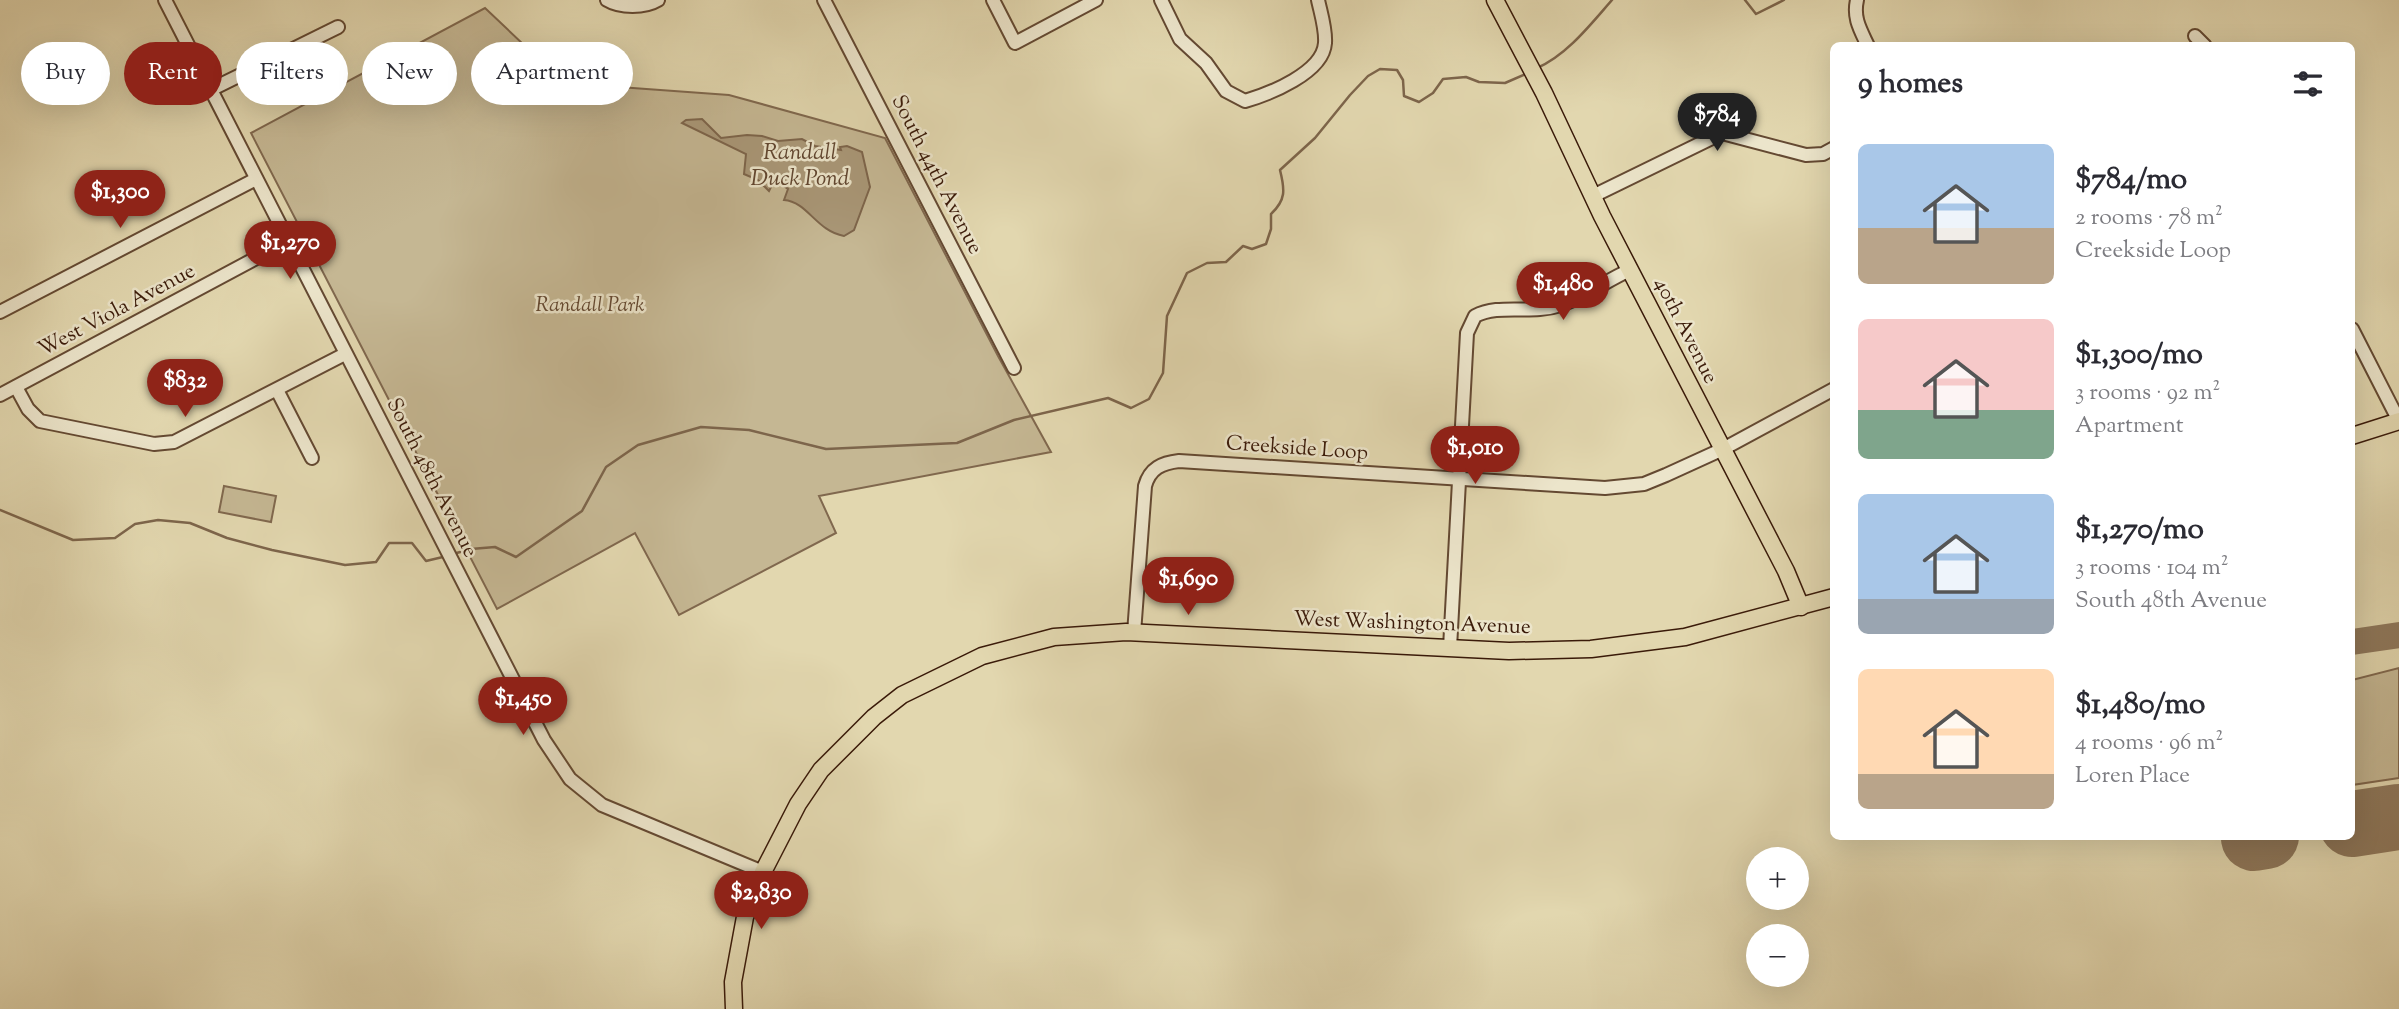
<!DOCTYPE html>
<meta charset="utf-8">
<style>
:root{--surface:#fff;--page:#f2f2f3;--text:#2b2b33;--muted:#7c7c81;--accent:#8f2418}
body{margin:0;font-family:"Sorts Mill Goudy",serif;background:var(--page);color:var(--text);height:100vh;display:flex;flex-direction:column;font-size:26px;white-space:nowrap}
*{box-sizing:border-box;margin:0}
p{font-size:23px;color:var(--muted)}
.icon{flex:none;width:38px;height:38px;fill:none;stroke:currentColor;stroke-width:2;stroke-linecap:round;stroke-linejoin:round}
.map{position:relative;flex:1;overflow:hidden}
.panel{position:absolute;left:1830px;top:42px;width:525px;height:798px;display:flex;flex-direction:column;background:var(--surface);border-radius:10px;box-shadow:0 7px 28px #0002}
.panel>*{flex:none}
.hud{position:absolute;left:21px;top:42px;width:665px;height:63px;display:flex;gap:14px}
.buttons{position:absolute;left:1746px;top:847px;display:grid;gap:14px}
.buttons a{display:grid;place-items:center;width:63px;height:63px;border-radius:50%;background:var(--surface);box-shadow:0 7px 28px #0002;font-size:35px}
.price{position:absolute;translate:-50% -60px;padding:0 16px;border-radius:24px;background:var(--accent);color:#fff;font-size:23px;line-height:46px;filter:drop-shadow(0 2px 4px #0008)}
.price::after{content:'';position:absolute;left:50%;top:42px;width:21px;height:16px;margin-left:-10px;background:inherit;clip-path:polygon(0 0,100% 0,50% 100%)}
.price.on{background:#222;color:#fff}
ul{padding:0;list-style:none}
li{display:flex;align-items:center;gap:21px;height:175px;padding:0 28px}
li span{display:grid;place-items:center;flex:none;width:196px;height:140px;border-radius:10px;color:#555}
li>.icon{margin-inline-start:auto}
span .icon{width:84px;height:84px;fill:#fffc;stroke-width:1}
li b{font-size:30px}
h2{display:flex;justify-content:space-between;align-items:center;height:84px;padding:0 28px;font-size:30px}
.tag{padding:0 24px;border-radius:32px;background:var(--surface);box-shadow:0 7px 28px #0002;font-size:24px;line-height:63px}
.tag.on{background:var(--accent);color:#fff}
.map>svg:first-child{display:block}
.green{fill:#c5b793;stroke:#80684e;stroke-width:2}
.water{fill:#a99777;stroke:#7d654b;stroke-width:2}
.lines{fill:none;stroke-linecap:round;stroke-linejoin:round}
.stream{stroke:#7d654b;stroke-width:2.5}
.taxiway{stroke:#8e785c;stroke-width:26}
.runway{stroke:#8e785c;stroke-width:66}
.minor-casing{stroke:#644932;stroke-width:16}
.major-casing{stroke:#3a1a09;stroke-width:19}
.minor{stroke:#ece5cb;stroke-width:12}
.major{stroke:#e2d7af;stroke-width:16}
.labels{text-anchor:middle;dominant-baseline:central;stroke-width:5;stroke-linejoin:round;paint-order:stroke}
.street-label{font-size:21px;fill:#3a1a09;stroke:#ece5cb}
.park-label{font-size:21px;font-style:italic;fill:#644932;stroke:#ece5cb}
.water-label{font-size:23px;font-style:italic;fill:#614630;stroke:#ece5cb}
</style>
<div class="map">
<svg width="2399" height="1009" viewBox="0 0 2399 1009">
<rect width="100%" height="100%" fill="#e2d7af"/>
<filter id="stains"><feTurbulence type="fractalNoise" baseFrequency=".00286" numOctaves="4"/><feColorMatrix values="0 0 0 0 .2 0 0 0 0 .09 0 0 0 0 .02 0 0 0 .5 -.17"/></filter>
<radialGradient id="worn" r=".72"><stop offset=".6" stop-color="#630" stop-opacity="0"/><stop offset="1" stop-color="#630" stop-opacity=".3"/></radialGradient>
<!-- green -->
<g class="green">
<polygon points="485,8 564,83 729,95 885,138 998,356 1051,452 819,496 836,533 679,615 635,533 497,609 251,133"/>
<polygon points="224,486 276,496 271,522 219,512"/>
<polygon points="2399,668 2399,778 2352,785 2352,680"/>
</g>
<!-- water -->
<path class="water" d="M702 119 721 138 747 135 762 136 778 141 802 139 815 146 841 150 840 147 847 146 862 152 870 187 854 230 844 236C816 231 808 202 784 200L788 189 782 185H772L769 191 758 180 744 174 746 154 682 123 686 120Z"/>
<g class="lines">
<!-- stream -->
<g class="stream">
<polyline points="1745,0 1756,14 1784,0"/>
<path d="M1537 68C1567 55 1591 24 1612 0"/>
<polyline points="0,510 73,540 115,538 135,524 158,520 190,523 227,538 272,550 345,565 376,562 389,543 412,543 426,561 447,556"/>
<path d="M453 554 471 549 495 547 516 557 582 511 606 467 638 445 701 427 749 430 826 449 957 443 1014 420 1108 398 1131 408 1149 399 1163 373 1167 316 1187 273 1207 263 1226 262 1243 246 1252 249 1266 244 1271 229V214C1286 200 1285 190 1280 170L1315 138 1350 95 1368 76 1380 69 1397 70 1403 80 1404 96 1419 102 1433 93 1443 79 1466 77 1479 82 1505 83 1528 73"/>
</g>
<!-- taxiway -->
<polyline class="taxiway" points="2352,642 2399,635"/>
<!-- runway -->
<g class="runway">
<polyline points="2352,824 2399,817"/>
<polyline points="2254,838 2266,836"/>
</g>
<!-- minor casing -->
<g class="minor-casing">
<g id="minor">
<polyline points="165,0 544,740 570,779 602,805 763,872"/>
<path d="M607 0C620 8 645 8 658 0"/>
<polyline points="824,0 1014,368"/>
<polyline points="993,0 1015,43 1096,0"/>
<path d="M1161 0 1180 39 1206 63 1226 91 1245 101C1269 94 1323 73 1325 43 1326 29 1321 14 1318 0"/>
<path d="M1857 0C1853 18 1860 29 1868 46"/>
<polyline points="2195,36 2205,46"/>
<polyline points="210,90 338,27"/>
<polyline points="1593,196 1722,133 1806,155 1823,154 1834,148"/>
<polyline points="0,312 256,179"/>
<polyline points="2352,329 2399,421"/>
<polyline points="16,387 28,409 40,421 154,444 174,442 345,354"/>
<polyline points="277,390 312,458"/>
<polyline points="0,395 288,241"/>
<path d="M1134 633 1145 486C1150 468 1162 463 1179 461L1605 488 1644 484 1666 475 1723 449 1834 389"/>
<path d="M1450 648 1467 333 1475 316C1500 303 1531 315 1561 305 1585 297 1607 280 1630 270"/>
</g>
</g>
<!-- major casing -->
<g class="major-casing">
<g id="major">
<polyline points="1495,0 1544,93 1602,216 1786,571 1801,607"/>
<polyline points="2352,436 2399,421"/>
<polyline points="734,1009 733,982 745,917 763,872 798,804 821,770 874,717 902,695 982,656 1054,637 1126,632 1509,651 1591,649 1685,637 1834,597"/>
</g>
</g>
<!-- minor -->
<use href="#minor" class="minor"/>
<!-- major -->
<use href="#major" class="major"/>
</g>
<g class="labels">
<!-- street labels -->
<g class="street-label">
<text transform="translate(936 175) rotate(63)">South 44th Avenue</text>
<text transform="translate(117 311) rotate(-28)">West Viola Avenue</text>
<text transform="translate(1685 331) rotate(63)">40th Avenue</text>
<text transform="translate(1297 449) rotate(4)">Creekside Loop</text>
<text transform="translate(431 478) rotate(63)">South 48th Avenue</text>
<text transform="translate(1412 624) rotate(2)">West Washington Avenue</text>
</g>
<!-- park labels -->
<g class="park-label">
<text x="590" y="306">Randall Park</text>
</g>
<!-- water labels -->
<g class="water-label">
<text x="800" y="153">Randall<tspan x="800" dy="26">Duck Pond</tspan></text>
</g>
</g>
<rect width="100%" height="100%" filter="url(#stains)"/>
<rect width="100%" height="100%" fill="url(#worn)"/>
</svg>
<div class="buttons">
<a>+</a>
<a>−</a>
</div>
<b class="price on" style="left:1717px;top:153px">$784</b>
<b class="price" style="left:120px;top:230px">$1,300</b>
<b class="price" style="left:290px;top:281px">$1,270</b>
<b class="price" style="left:1563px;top:322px">$1,480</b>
<b class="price" style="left:185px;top:419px">$832</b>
<b class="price" style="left:1475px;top:486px">$1,010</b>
<b class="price" style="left:1188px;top:617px">$1,690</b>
<b class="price" style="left:523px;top:737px">$1,450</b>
<b class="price" style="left:761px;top:931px">$2,830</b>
<div class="hud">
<a class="tag">Buy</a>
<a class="tag on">Rent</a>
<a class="tag">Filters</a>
<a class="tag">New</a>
<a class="tag">Apartment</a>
</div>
<section class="panel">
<h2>9 homes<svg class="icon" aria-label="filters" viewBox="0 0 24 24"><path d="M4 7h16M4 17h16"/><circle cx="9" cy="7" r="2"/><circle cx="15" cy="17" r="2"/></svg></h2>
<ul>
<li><span style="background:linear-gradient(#a9c7e8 60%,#b9a48a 0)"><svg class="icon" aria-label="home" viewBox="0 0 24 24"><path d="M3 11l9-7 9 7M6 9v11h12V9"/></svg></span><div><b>$784/mo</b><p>2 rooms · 78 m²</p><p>Creekside Loop</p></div></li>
<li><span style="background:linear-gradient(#f6c9c9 65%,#7fa58c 0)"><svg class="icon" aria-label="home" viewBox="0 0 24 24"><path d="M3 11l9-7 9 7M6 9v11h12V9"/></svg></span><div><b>$1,300/mo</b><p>3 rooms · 92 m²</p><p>Apartment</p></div></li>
<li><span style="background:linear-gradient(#a9c7e8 75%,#9aa5b1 0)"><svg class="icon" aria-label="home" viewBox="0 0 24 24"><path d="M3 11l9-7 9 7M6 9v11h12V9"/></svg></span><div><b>$1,270/mo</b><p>3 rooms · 104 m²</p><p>South 48th Avenue</p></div></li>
<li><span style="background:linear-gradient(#ffd9b3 75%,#b9a48a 0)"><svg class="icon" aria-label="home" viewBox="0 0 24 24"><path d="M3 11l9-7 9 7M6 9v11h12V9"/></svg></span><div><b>$1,480/mo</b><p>4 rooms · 96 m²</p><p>Loren Place</p></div></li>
</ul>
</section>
</div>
